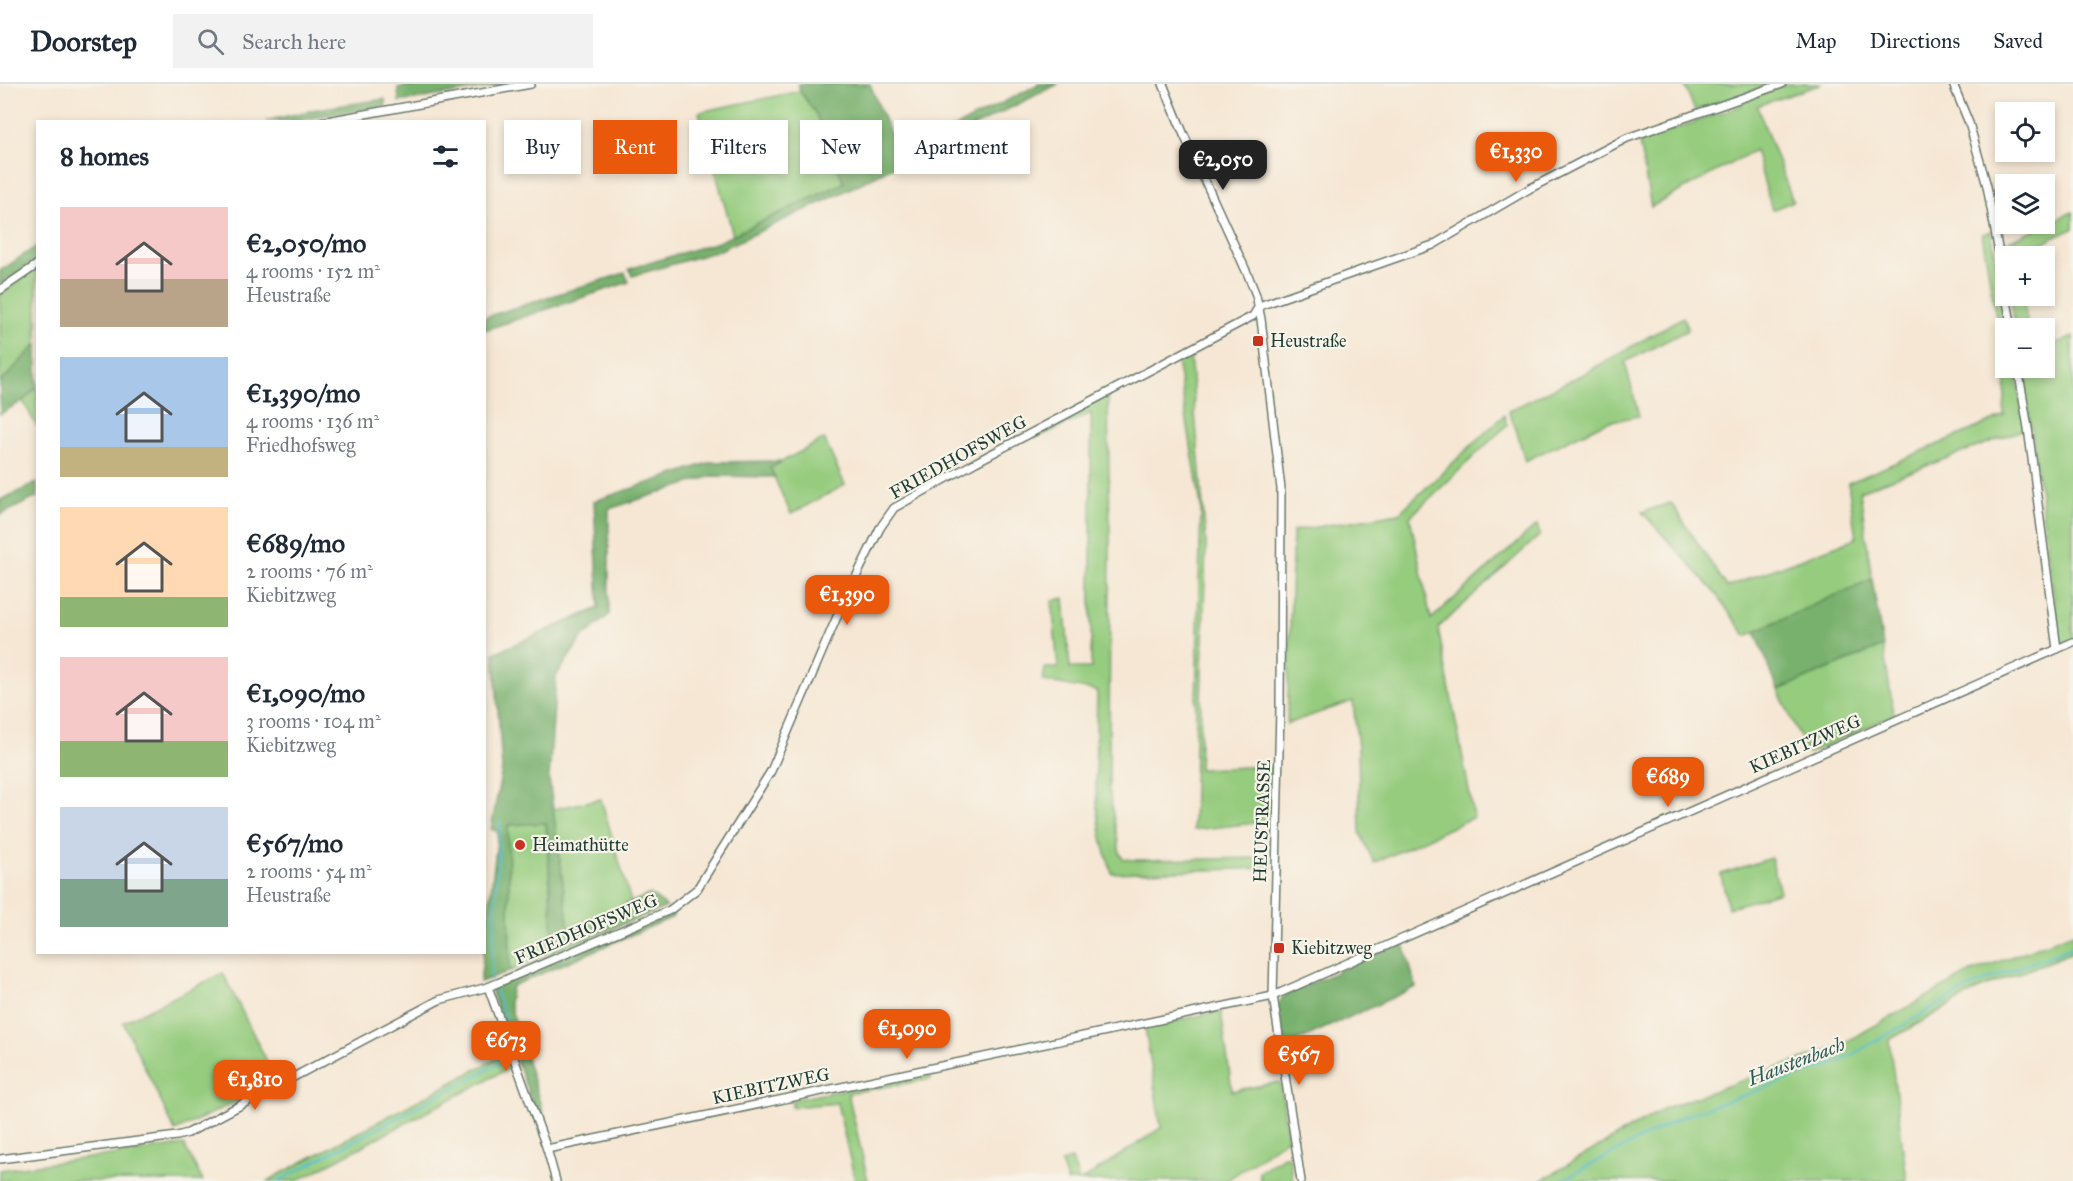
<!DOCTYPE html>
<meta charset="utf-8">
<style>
:root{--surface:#fff;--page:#f2f2f3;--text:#1f2937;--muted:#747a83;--line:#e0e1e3;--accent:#ea580c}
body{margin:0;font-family:"IM FELL Great Primer",serif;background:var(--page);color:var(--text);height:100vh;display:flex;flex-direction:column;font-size:22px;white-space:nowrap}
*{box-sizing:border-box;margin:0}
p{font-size:20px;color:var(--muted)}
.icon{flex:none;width:33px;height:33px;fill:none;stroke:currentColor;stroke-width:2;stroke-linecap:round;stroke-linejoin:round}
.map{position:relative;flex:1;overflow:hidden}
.details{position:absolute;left:36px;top:36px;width:450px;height:834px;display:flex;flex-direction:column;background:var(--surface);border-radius:0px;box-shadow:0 3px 9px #0003}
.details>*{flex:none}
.hud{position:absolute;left:504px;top:36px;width:570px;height:54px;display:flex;gap:12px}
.controls{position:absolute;left:1995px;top:18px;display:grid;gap:12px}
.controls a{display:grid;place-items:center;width:60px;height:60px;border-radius:0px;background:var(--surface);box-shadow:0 3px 9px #0003;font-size:30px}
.price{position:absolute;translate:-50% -51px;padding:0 14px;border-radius:12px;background:var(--accent);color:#fff;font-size:20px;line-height:39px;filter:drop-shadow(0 2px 3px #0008)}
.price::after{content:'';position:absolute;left:50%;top:36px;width:18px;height:14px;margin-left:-9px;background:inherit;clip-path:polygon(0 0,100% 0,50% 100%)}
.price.current{background:#222;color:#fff}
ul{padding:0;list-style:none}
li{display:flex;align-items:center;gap:18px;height:150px;padding:0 24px}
li span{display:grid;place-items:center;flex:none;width:168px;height:120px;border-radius:0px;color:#555}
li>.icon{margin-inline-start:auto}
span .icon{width:72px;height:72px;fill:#fffc;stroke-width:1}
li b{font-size:26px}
h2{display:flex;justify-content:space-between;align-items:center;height:72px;padding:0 24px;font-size:26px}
.pill{padding:0 21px;border-radius:0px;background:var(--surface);box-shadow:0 3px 9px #0003;font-size:21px;line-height:54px}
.pill.current{background:var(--accent);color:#fff}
header{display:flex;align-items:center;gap:36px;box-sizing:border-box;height:84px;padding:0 30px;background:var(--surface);border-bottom:2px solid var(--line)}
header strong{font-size:28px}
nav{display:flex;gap:33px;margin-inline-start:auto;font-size:21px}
.search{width:420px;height:54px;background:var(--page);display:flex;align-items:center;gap:15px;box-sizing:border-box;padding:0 21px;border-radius:0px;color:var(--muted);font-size:22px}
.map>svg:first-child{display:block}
.green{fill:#95cc7e;stroke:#5a8459;stroke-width:1.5}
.forest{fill:#78b06d;stroke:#4c7650;stroke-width:1.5}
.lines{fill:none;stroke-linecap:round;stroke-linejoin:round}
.stream{stroke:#53bdce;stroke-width:2}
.street-casing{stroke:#6a786c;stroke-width:10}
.street{stroke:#fff;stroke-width:7}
.poi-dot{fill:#c8321e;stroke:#f7f3e8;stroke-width:2}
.labels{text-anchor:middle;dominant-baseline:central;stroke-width:4.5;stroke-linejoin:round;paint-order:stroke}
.poi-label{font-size:18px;fill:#1f3d34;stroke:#f7f3e8;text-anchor:start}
.street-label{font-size:18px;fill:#1f3d34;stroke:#f7f3e8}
.water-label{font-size:20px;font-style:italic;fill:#2c5d5a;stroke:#f7f3e8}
</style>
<header>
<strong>Doorstep</strong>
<div class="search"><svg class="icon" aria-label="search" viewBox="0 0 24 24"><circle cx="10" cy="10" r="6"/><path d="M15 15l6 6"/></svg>Search here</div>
<nav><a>Map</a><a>Directions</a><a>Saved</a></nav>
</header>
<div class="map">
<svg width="2073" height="1097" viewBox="0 0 2073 1097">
<rect width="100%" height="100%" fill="#f7f3e8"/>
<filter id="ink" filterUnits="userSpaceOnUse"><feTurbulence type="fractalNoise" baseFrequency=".0167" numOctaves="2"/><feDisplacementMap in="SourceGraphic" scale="12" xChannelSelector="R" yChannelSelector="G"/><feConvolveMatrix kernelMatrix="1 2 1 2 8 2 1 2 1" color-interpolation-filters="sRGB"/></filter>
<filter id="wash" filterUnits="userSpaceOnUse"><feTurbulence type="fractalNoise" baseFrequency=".008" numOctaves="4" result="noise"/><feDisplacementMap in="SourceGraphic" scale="24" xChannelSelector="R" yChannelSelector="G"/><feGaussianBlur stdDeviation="1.35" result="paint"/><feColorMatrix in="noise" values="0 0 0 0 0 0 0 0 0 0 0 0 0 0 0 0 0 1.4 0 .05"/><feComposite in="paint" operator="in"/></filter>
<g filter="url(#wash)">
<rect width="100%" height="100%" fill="#f6e7d4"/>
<!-- green -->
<g class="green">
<polygon points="1684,0 1772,0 1695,27"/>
<polygon points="1787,0 1822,0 1757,22 1793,117 1772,126 1755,66 1651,123 1639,58 1742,21 1742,17"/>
<polygon points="800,7 816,30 844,99 733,151 699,28"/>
<polygon points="2073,128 2073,145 2018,170 2018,172 2006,172 2005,185 2002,160"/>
<polygon points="1991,147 2008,244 2006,244 2006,284 2015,284 2025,345 1860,407 1872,495 1746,552 1713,506 1642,428 1671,419 1727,503 1856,454 1848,399 2004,332 2006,292 1982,150"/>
<polygon points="37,184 37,260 0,299 0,211"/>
<polygon points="2010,212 2023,212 2028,244 2015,244"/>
<polygon points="1683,233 1688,246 1625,278 1639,332 1606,338 1525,377 1516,345 1508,327 1587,288"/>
<polygon points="2073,253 2073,555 2060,560 2031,343 2021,284 2044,284 2045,263"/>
<polygon points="1190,270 1206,458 1199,685 1272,682 1272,737 1193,746 1201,422 1177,277"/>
<polygon points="37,303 37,343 23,317"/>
<path d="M1108 311 1110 458 1109 707 1120 770 1123 775 1136 776 1270 774V784L1112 789C1090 730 1096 669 1097 607L1043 597 1045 584H1058L1052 517 1064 514 1070 584H1091V329L1036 354 1034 350Z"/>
<polygon points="1504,331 1507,341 1410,433 1431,535 1537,441 1540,451 1438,544 1474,733 1374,779 1360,748 1358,664 1353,617 1287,640 1293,447 1399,429"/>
<polygon points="824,355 845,401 791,430 770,384"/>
<polygon points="1883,562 1894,631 1808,670 1778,606"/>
<polygon points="601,715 631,818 569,845 553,725"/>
<polygon points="546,738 554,868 510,887 508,741"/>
<polygon points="1771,774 1780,808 1728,824 1721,790"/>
<polygon points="2073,849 2073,868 1977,906 1889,956 1907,1097 1540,1097 1665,1024 1837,963 1969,889"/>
<polygon points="223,889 277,998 175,1047 123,938"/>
<polygon points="1221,927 1232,1007 1280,998 1288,1054 1226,1097 1081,1097 1161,1044 1145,943"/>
<polygon points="507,969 515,981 297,1097 267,1097"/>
<polygon points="930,988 931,995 848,1009 868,1097 855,1097 837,1019 792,1023 792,1016"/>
<polygon points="184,1061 203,1097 0,1097 0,1086"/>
<polygon points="1284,1072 1289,1072 1293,1097 1260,1097 1259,1087"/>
<polygon points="1072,1075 1079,1097 1067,1097 1061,1079"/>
</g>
<!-- forest -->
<g class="forest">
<polygon points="423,0 511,0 399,18 398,4"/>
<polygon points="798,0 870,0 899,72 1039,0 1058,0 837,111 718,167 632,192 629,185 718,158 844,99 816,30 800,7"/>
<polygon points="385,15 386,22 319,32 300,37 266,37 317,25"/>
<polygon points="37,162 37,175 0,201 0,187"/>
<polygon points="625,189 629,198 485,246 485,233"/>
<polygon points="37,260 37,303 23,317 0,330 0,299"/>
<polygon points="783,377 770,384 775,393 712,392 609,425 609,531 582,554 556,592 549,695 569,845 650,810 667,823 554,868 546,739 508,741 510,887 480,898 498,748 491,745 502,685 494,569 599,524 594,417 711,378"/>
<polygon points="37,399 37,413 0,431 0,416"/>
<polygon points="1872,495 1883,562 1778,606 1755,547"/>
<polygon points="673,828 673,833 512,902 509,918 544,1032 538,1035 490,904"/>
<polygon points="1403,857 1416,903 1290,960 1284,960 1278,920 1284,912"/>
</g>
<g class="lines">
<!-- stream -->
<g class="stream">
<polyline points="491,896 500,738"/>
<polyline points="495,906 518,969"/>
<polyline points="278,1097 509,974"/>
<polyline points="1560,1097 1684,1032 1839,978 1974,901 2073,863"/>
</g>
</g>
</g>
<g filter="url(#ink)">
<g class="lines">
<!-- street casing -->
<g class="street-casing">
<g id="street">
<polyline points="1163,0 1184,51 1248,191 1256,211 1261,235 1281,405 1280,626 1273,912 1301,1097"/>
<polyline points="1953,0 1969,39 1987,102 2006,209"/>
<polyline points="321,38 531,0"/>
<polyline points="0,206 38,180"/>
<polyline points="2006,212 2012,244"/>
<polyline points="2018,284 2028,344 2057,565"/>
<polyline points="488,903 547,1065 556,1097"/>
<polyline points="547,1065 1273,912 2073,558"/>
<polyline points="0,1075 177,1052 188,1049 439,916 488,903 670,826 697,805 771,687 839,528 880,444 894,424 976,378 1253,232 1259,222 1433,161 1529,105 1627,54 1782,0"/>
</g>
</g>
<!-- street -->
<use href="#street" class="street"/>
</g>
</g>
<!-- markers -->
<g class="poi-dot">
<rect x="1252" y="251" width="12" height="12" rx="3"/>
<circle cx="520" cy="761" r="6"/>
<rect x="1273" y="858" width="12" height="12" rx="3"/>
</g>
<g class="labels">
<!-- poi labels -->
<g class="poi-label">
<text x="1270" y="257">Heustraße</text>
<text x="532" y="761">Heimathütte</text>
<text x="1291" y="864">Kiebitzweg</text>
</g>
<!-- street labels -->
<g class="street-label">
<text transform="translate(958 373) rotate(-29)">FRIEDHOFSWEG</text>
<text transform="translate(1805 660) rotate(-24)">KIEBITZWEG</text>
<text transform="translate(1262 737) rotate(-88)">HEUSTRASSE</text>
<text transform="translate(586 845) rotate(-23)">FRIEDHOFSWEG</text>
<text transform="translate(771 1002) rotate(-12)">KIEBITZWEG</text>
</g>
<!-- water labels -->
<g class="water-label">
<text transform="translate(1796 977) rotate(-21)">Haustenbach</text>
</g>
</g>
</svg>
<div class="controls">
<a><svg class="icon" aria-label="locate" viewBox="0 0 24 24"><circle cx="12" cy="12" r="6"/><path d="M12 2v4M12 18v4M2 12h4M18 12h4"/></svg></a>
<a><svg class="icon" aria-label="layers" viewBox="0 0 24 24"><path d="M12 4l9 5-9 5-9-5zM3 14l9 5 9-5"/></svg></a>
<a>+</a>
<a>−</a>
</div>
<b class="price" style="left:1516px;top:99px">€1,330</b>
<b class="price current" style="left:1223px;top:107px">€2,050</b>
<b class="price" style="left:847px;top:542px">€1,390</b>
<b class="price" style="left:1668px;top:724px">€689</b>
<b class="price" style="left:907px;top:976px">€1,090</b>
<b class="price" style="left:506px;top:988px">€673</b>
<b class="price" style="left:1299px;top:1002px">€567</b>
<b class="price" style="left:255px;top:1027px">€1,810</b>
<div class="hud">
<a class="pill">Buy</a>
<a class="pill current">Rent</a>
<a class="pill">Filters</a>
<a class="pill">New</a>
<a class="pill">Apartment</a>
</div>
<section class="details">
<h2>8 homes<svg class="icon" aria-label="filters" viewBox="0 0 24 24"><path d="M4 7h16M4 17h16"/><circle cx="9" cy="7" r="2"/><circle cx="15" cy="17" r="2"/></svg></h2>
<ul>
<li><span style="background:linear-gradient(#f6c9c9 60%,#b9a48a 0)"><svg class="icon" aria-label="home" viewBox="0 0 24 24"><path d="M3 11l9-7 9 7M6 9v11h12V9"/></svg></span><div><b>€2,050/mo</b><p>4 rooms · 152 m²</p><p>Heustraße</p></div></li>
<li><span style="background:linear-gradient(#a9c7e8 75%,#c2b280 0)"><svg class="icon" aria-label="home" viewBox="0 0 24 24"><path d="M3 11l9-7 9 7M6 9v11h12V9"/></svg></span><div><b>€1,390/mo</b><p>4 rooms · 136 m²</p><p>Friedhofsweg</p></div></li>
<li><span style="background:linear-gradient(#ffd9b3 75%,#8fb573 0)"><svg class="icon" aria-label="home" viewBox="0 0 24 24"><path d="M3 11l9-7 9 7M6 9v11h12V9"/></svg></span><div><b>€689/mo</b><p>2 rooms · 76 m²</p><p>Kiebitzweg</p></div></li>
<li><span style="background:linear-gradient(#f6c9c9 70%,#8fb573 0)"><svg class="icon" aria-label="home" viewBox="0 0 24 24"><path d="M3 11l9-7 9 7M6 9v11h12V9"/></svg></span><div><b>€1,090/mo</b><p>3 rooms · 104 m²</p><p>Kiebitzweg</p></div></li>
<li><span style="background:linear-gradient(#c9d6e8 60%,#7fa58c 0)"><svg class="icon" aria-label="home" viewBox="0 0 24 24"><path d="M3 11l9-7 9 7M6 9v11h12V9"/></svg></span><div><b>€567/mo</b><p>2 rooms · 54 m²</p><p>Heustraße</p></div></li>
</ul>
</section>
</div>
